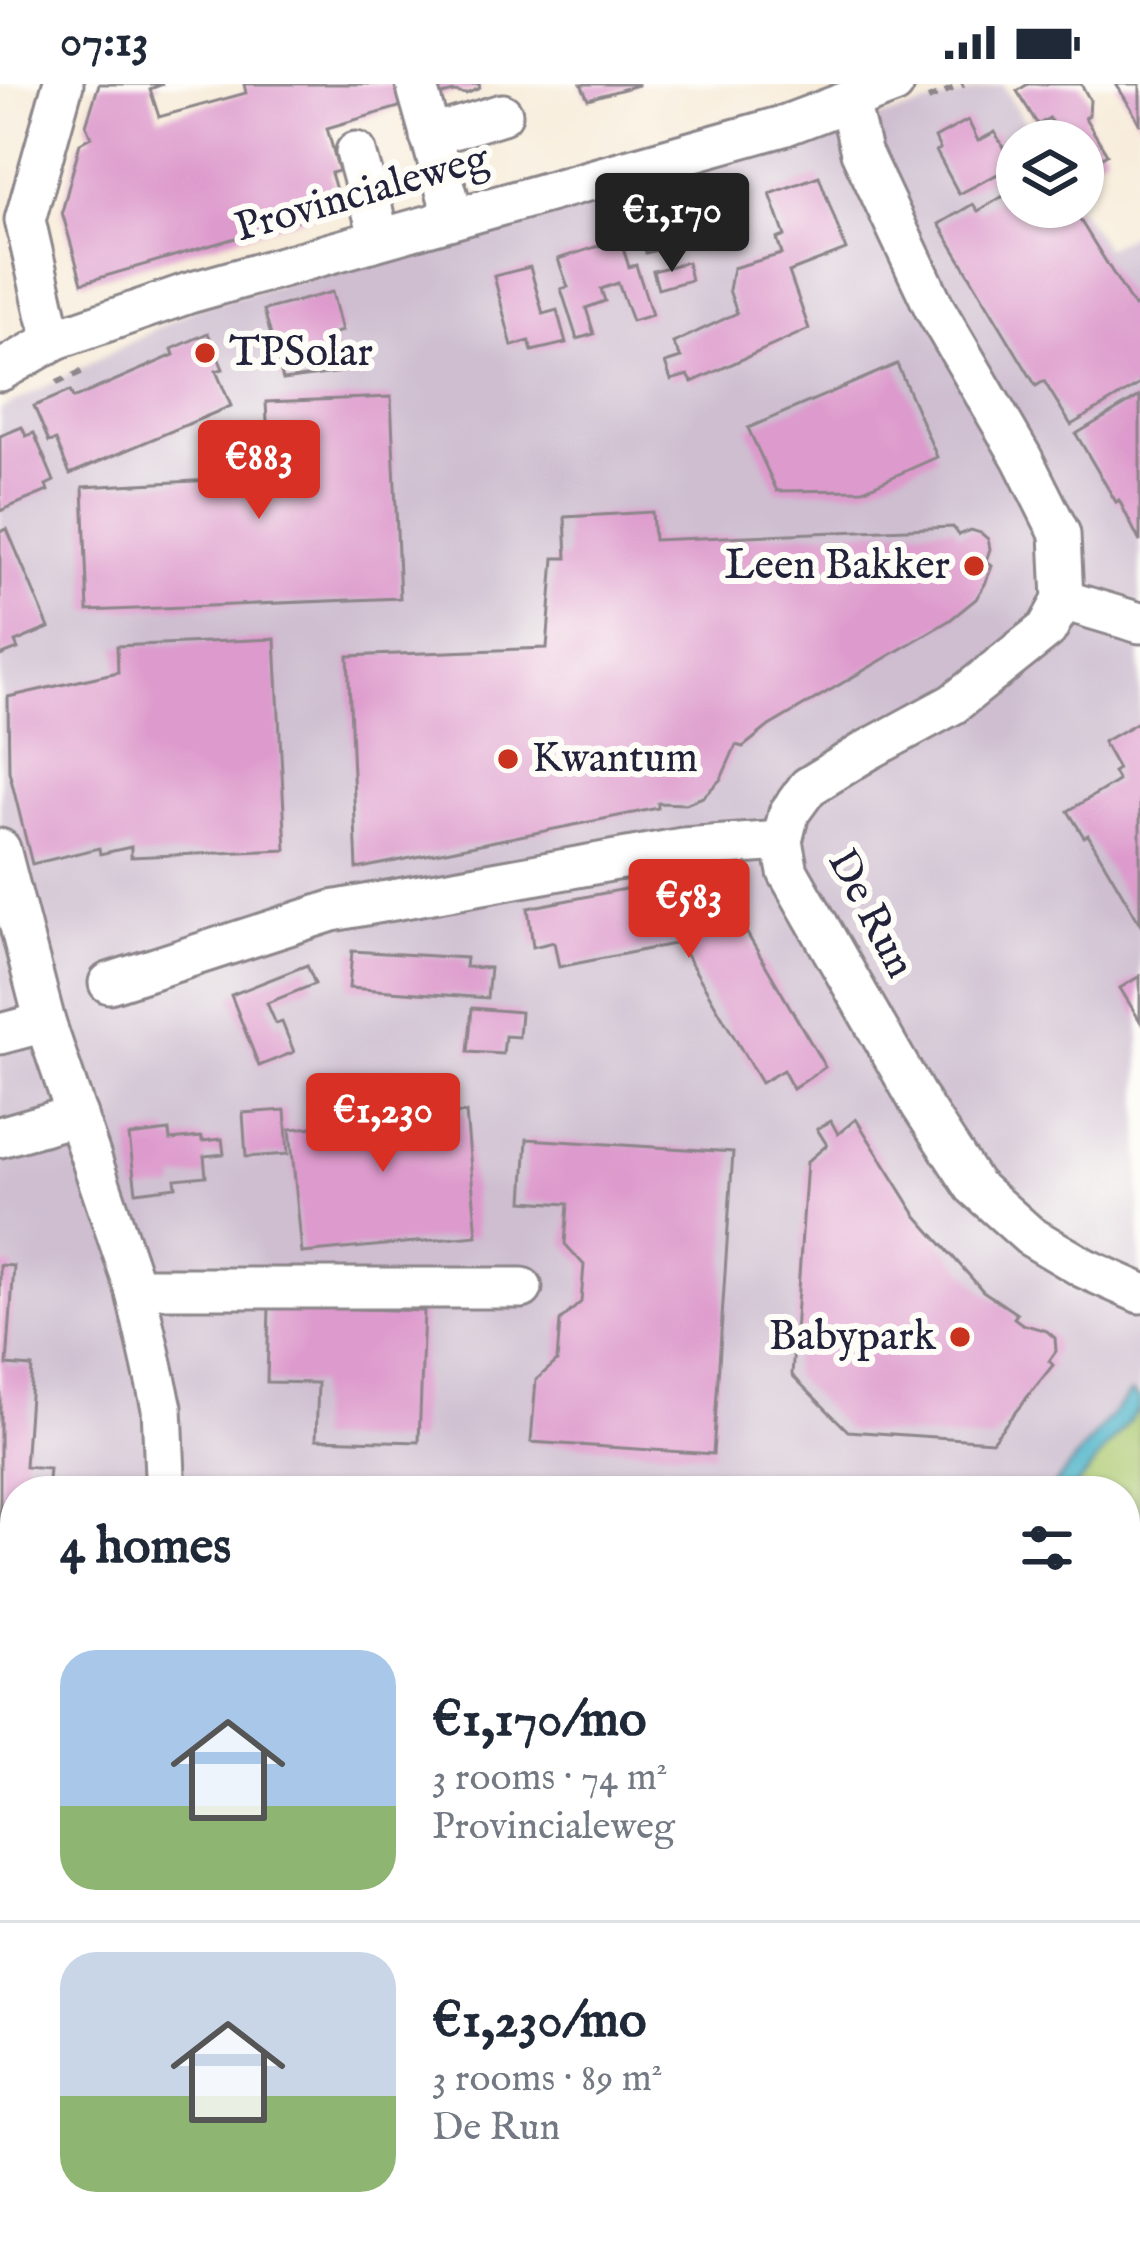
<!DOCTYPE html>
<meta charset="utf-8">
<style>
:root{--surface:#fff;--page:#f2f2f3;--text:#1f2937;--muted:#747a83;--line:#e0e1e3;--accent:#d93025}
body{margin:0;font-family:"IM FELL English",serif;background:var(--page);color:var(--text);height:100vh;display:flex;flex-direction:column;font-size:45px;white-space:nowrap}
*{box-sizing:border-box;margin:0}
p{font-size:39px;color:var(--muted)}
.icon{flex:none;width:66px;height:66px;fill:none;stroke:currentColor;stroke-width:2;stroke-linecap:round;stroke-linejoin:round}
.map{position:relative;flex:1;overflow:hidden}
.details{position:absolute;left:0px;top:1392px;width:1140px;height:771px;display:flex;flex-direction:column;background:var(--surface);border-radius:48px 48px 0 0;box-shadow:0 3px 9px #0004}
.details>*{flex:none}
.controls{position:absolute;left:996px;top:36px;display:grid;gap:24px}
.controls a{display:grid;place-items:center;width:108px;height:108px;border-radius:50%;background:var(--surface);box-shadow:0 3px 9px #0004;font-size:60px}
.price{position:absolute;translate:-50% -102px;padding:0 27px;border-radius:12px;background:var(--accent);color:#fff;font-size:39px;line-height:78px;filter:drop-shadow(0 3px 6px #0008)}
.price::after{content:'';position:absolute;left:50%;top:72px;width:36px;height:27px;margin-left:-18px;background:inherit;clip-path:polygon(0 0,100% 0,50% 100%)}
.price.on{background:#222;color:#fff}
ul{padding:0;list-style:none}
li{display:flex;align-items:center;gap:36px;height:300px;padding:0 60px}
li+li{border-top:3px solid var(--line)}
li span{display:grid;place-items:center;flex:none;width:336px;height:240px;border-radius:36px;color:#555}
li>.icon{margin-inline-start:auto}
span .icon{width:144px;height:144px;fill:#fffc;stroke-width:1}
li b{font-size:51px}
h2{display:flex;justify-content:space-between;align-items:center;height:144px;padding:0 60px;font-size:51px}
.status{display:flex;justify-content:space-between;align-items:center;height:84px;padding:0 60px;background:var(--surface);direction:ltr}
.status svg{height:33px;fill:currentColor}
.map>svg:first-child{display:block}
.industrial{fill:#cebed0;fill-rule:evenodd}
.green{fill:#acc970;stroke:#677656;stroke-width:3}
.water{fill:#4bb3c9;stroke:#366a82;stroke-width:3}
.building{fill:#dd9acc}
.lines{fill:none;stroke-linecap:round;stroke-linejoin:round}
.minor-casing{stroke:#8c868a;stroke-width:45}
.major-casing{stroke:#8c868a;stroke-width:54}
.path{stroke:#8c868a;stroke-width:6;stroke-dasharray:9 9;stroke-linecap:butt}
.minor{stroke:#fff;stroke-width:39}
.major{stroke:#f1c369;stroke-width:48}
.poi-dot{fill:#c8321e;stroke:#fdfcf7;stroke-width:4.5}
.labels{text-anchor:middle;dominant-baseline:central;stroke-width:12;stroke-linejoin:round;paint-order:stroke}
.street-label{font-size:42px;fill:#22223b;stroke:#fdfcf7}
.poi-label{font-size:42px;fill:#22223b;stroke:#fdfcf7;text-anchor:start}
</style>
<div class="status"><b>07:13</b><svg viewBox="0 0 49 12"><path d="M0 12V9h3v3zM5 12V6h3v6zM10 12V3h3v9zM15 12V0h3v12zM26 1h20v11H26zM47 4h2v5h-2z"/></svg></div>
<div class="map">
<svg width="1140" height="2161" viewBox="0 0 1140 2161">
<rect width="100%" height="100%" fill="#fdfcf7"/>
<filter id="ink" filterUnits="userSpaceOnUse"><feTurbulence type="fractalNoise" baseFrequency=".00833" numOctaves="2"/><feDisplacementMap in="SourceGraphic" scale="24" xChannelSelector="R" yChannelSelector="G"/><feConvolveMatrix kernelMatrix="1 2 1 2 8 2 1 2 1" color-interpolation-filters="sRGB"/></filter>
<filter id="wash" filterUnits="userSpaceOnUse"><feTurbulence type="fractalNoise" baseFrequency=".004" numOctaves="4" result="noise"/><feDisplacementMap in="SourceGraphic" scale="48" xChannelSelector="R" yChannelSelector="G"/><feGaussianBlur stdDeviation="2.7" result="paint"/><feColorMatrix in="noise" values="0 0 0 0 0 0 0 0 0 0 0 0 0 0 0 0 0 1.4 0 .05"/><feComposite in="paint" operator="in"/></filter>
<g filter="url(#wash)">
<rect width="100%" height="100%" fill="#f7ebd8"/>
<!-- industrial -->
<path class="industrial" d="M1002 0 1037 57H1017V123H1079L1105 164 1140 146V2161H0V326L198 223ZM15 1407H1125V2148H15Z"/>
<!-- green -->
<g class="green">
<polygon points="1140,1319 1140,1511 1125,1502 1125,1407 1072,1407 1138,1326"/>
<polygon points="1140,1548 1140,1834 1125,1824 1125,1561"/>
</g>
<!-- water -->
<polygon class="water" points="1131,1308 1140,1315 1138,1326 1072,1407 1049,1407"/>
<g id="blocks">
<!-- building -->
<g class="building">
<polygon points="99,0 163,0 150,5 159,33 246,9 244,0 398,0 403,16 399,23 327,44 339,87 331,89 341,123 82,199 62,128 80,59 91,53 86,41"/>
<polygon points="430,0 479,0 480,4 466,10 454,8 434,13"/>
<polygon points="581,0 638,0 638,1 588,15"/>
<polygon points="1028,0 1081,0 1090,16 1089,31 1085,34 1107,70 1085,83 1083,57 1063,57 1049,34 1038,41 1017,7"/>
<polygon points="1116,0 1140,0 1140,41 1131,24"/>
<polygon points="968,36 978,57 995,48 1013,82 959,110 936,67 940,65 935,54"/>
<polygon points="819,92 846,166 789,188 809,245 692,298 688,291 671,296 665,279 681,274 673,259 737,229 729,206 733,184 782,170 777,155 785,152 770,110"/>
<polygon points="693,101 708,153 646,169 633,117"/>
<polygon points="1017,104 1017,123 1072,123 1134,223 1140,219 1140,300 1071,341 1044,297 1036,302 939,140 973,120 978,127"/>
<polygon points="620,155 629,183 636,181 652,231 632,237 618,199 601,205 605,217 586,224 594,250 577,255 561,205 568,203 558,175"/>
<polygon points="687,178 691,196 658,205 653,187"/>
<polygon points="530,183 543,230 557,226 566,259 532,267 529,257 512,262 494,192"/>
<polygon points="332,208 342,247 332,250 342,288 283,296 264,226"/>
<polygon points="208,249 223,285 216,287 231,322 70,390 56,356 49,358 34,322 70,307 73,314 77,313 174,271 172,265"/>
<polygon points="897,280 937,373 863,406 777,407 748,344"/>
<polygon points="1140,312 1140,458 1119,416 1116,418 1076,350"/>
<polygon points="391,313 400,514 88,527 83,403 270,393 266,318"/>
<polygon points="22,343 26,352 34,349 54,397 46,401 48,407 0,427 0,352"/>
<polygon points="652,428 654,456 953,443 959,451 971,446 981,449 988,455 990,465 986,477 992,482 985,500 976,515 950,536 769,642 743,663 736,661 721,695 703,713 686,720 658,719 658,724 357,785 348,572 547,564 554,474 567,474 565,433"/>
<polygon points="7,445 49,544 15,558 18,565 0,572 0,448"/>
<polygon points="275,555 286,766 131,773 131,763 100,770 99,764 32,780 9,687 8,613 118,588 117,562"/>
<polygon points="1140,637 1140,840 1088,751 1084,753 1068,727 1118,697 1113,688 1118,685 1103,658"/>
<polygon points="686,793 687,799 703,800 718,813 724,810 825,983 793,1005 783,986 761,999 679,859 559,883 554,858 533,863 528,824"/>
<polygon points="352,867 466,874 465,883 490,884 487,914 349,904"/>
<polygon points="307,881 315,900 267,919 276,940 282,938 294,968 259,982 231,911"/>
<polygon points="1140,892 1140,937 1120,904"/>
<polygon points="472,924 521,928 519,953 505,952 503,970 468,968"/>
<polygon points="417,1002 419,1033 466,1029 477,1152 302,1169 290,1045 337,1041 336,1027 353,1026 351,1007"/>
<polygon points="285,1026 288,1070 246,1073 243,1029"/>
<polygon points="856,1035 916,1131 983,1207 1017,1230 1014,1234 1022,1240 1047,1247 1055,1254 1056,1267 1049,1277 1053,1281 992,1357 848,1347 792,1291 807,1078 827,1061 817,1045 831,1037 838,1050"/>
<polygon points="169,1047 170,1056 202,1053 202,1057 222,1055 224,1070 204,1072 206,1092 175,1095 176,1103 136,1108 129,1052"/>
<polygon points="527,1055 733,1068 713,1370 531,1358 536,1296 557,1277 560,1237 581,1218 584,1181 565,1160 568,1120 523,1117"/>
<polygon points="0,1181 14,1182 7,1281 32,1283 25,1383 49,1385 47,1407 15,1407 15,1633 0,1655"/>
<polygon points="269,1222 424,1227 419,1358 316,1355 318,1299 267,1298"/>
<polygon points="15,1901 15,2075 0,2064 0,1921"/>
<polygon points="45,2148 443,2148 460,2161 35,2161"/>
</g>
</g>
</g>
<g filter="url(#ink)">
<use href="#blocks" fill-opacity="0" stroke="#8c868a" stroke-width="3"/>
<g class="lines">
<!-- minor casing -->
<g class="minor-casing">
<g id="minor">
<polyline points="416,0 454,134"/>
<polyline points="849,18 861,68 935,225 1022,374 1060,450 1063,516 1047,545 953,620 868,666 808,703 789,729 782,757 788,788 921,1021 974,1102 1030,1152 1084,1184 1140,1209"/>
<polyline points="430,52 502,30"/>
<polyline points="356,68 380,154"/>
<polyline points="56,255 47,233 25,136 63,0"/>
<polyline points="0,287 56,255 189,209 783,42 894,0"/>
<polyline points="1063,516 1140,539"/>
<polyline points="0,765 45,938 135,1204 162,1324 165,1392 163,1407"/>
<polyline points="109,899 332,827 683,764 782,757"/>
<polyline points="0,950 45,938"/>
<polyline points="0,1053 77,1031"/>
<polyline points="135,1204 522,1204"/>
<polyline points="0,1782 15,1763"/>
<polyline points="1125,1886 1131,1876 1140,1874"/>
<polyline points="1125,2076 1140,2052"/>
<polyline points="822,2148 842,2161"/>
<polyline points="941,2161 950,2148"/>
<polyline points="1066,2161 1076,2148"/>
</g>
</g>
<!-- major casing -->
<g class="major-casing">
<g id="major">
<polyline points="1125,2001 1140,1977"/>
<polyline points="1017,2161 1026,2148"/>
<polyline points="1125,2161 1140,2140"/>
</g>
</g>
<!-- path -->
<g class="path">
<polyline points="928,15 964,0"/>
<polyline points="57,299 83,287"/>
<polyline points="1125,1545 1140,1548"/>
<polyline points="1125,1657 1140,1643"/>
</g>
<!-- minor -->
<use href="#minor" class="minor"/>
<!-- major -->
<use href="#major" class="major"/>
</g>
</g>
<!-- markers -->
<g class="poi-dot">
<circle cx="205" cy="269" r="12"/>
<circle cx="974" cy="482" r="12"/>
<circle cx="508" cy="675" r="12"/>
<circle cx="960" cy="1253" r="12"/>
</g>
<g class="labels">
<!-- street labels -->
<g class="street-label">
<text transform="translate(362 110) rotate(-16)">Provincialeweg</text>
<text transform="translate(870 830) rotate(62)">De Run</text>
</g>
<!-- poi labels -->
<g class="poi-label">
<text x="229" y="269">TPSolar</text>
<text x="950" y="482" text-anchor="end">Leen Bakker</text>
<text x="532" y="675">Kwantum</text>
<text x="936" y="1253" text-anchor="end">Babypark</text>
</g>
</g>
</svg>
<div class="controls">
<a><svg class="icon" aria-label="layers" viewBox="0 0 24 24"><path d="M12 4l9 5-9 5-9-5zM3 14l9 5 9-5"/></svg></a>
</div>
<b class="price on" style="left:672px;top:191px">€1,170</b>
<b class="price" style="left:259px;top:438px">€883</b>
<b class="price" style="left:689px;top:877px">€583</b>
<b class="price" style="left:383px;top:1091px">€1,230</b>
<section class="details">
<h2>4 homes<svg class="icon" aria-label="filters" viewBox="0 0 24 24"><path d="M4 7h16M4 17h16"/><circle cx="9" cy="7" r="2"/><circle cx="15" cy="17" r="2"/></svg></h2>
<ul>
<li><span style="background:linear-gradient(#a9c7e8 65%,#8fb573 0)"><svg class="icon" aria-label="home" viewBox="0 0 24 24"><path d="M3 11l9-7 9 7M6 9v11h12V9"/></svg></span><div><b>€1,170/mo</b><p>3 rooms · 74 m²</p><p>Provincialeweg</p></div></li>
<li><span style="background:linear-gradient(#c9d6e8 60%,#8fb573 0)"><svg class="icon" aria-label="home" viewBox="0 0 24 24"><path d="M3 11l9-7 9 7M6 9v11h12V9"/></svg></span><div><b>€1,230/mo</b><p>3 rooms · 89 m²</p><p>De Run</p></div></li>
</ul>
</section>
</div>
